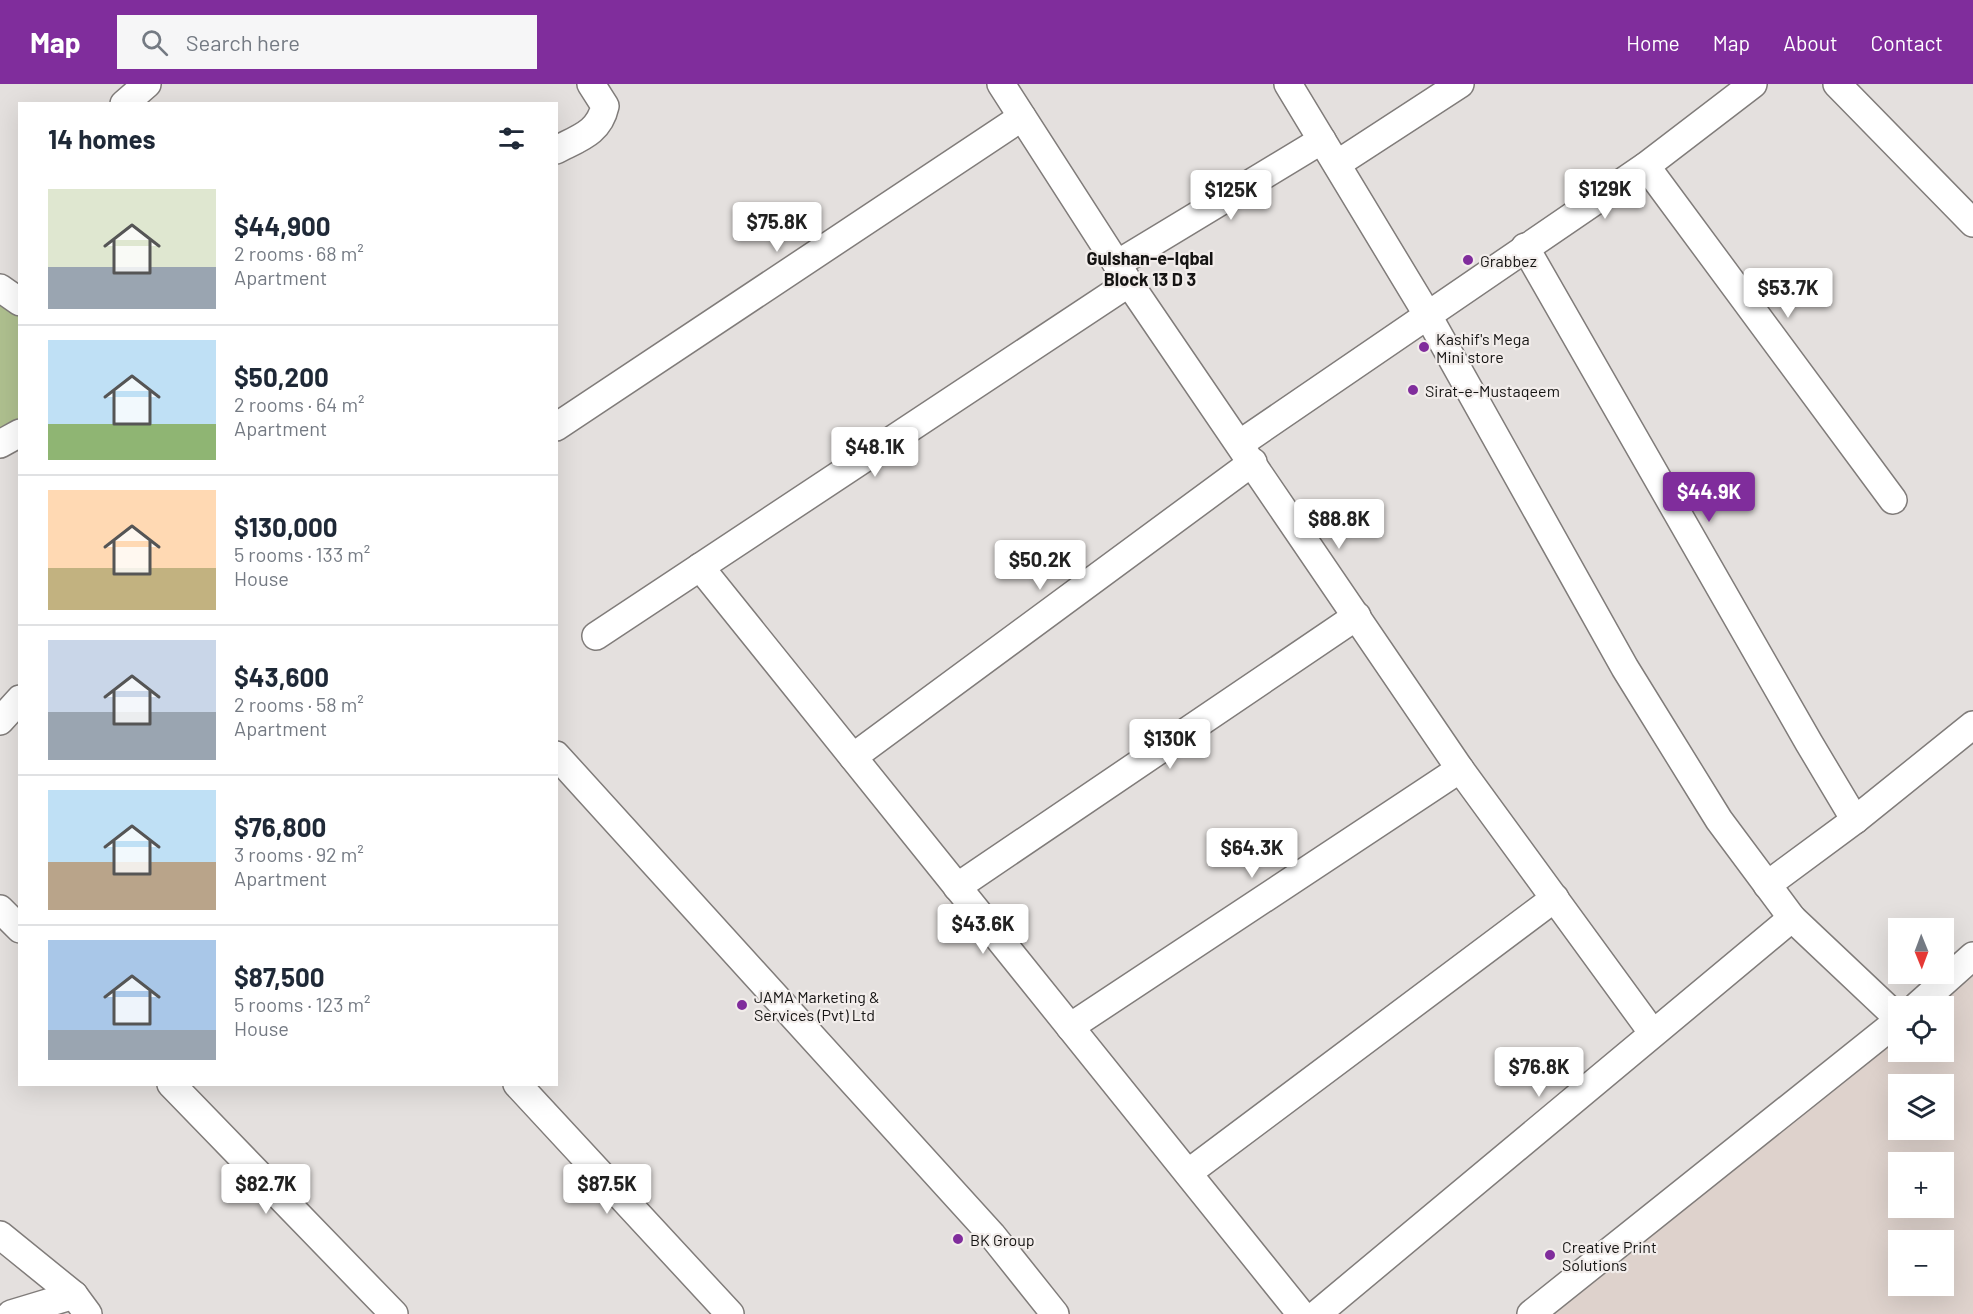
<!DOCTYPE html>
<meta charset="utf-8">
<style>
:root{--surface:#fff;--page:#f6f6f7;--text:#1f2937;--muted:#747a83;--line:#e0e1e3;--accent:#802d9c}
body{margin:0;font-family:Barlow,sans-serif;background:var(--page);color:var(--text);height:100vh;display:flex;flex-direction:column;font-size:22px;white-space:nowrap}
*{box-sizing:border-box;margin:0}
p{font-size:20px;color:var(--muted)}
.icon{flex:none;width:33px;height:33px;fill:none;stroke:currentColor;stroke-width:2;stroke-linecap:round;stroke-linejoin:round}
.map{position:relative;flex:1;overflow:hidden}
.panel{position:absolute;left:18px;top:18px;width:540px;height:984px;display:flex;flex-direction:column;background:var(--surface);border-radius:0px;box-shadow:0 6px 24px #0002}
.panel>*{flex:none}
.needle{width:39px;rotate:179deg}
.buttons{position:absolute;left:1888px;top:834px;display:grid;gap:12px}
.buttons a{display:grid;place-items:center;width:66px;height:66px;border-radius:0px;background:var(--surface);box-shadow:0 6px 24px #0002;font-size:30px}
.price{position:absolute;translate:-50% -51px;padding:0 14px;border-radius:6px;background:#fff;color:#222;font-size:20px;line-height:39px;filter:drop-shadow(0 2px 3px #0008)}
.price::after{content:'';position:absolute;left:50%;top:36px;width:18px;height:14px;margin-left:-9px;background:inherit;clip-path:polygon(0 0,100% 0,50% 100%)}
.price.current{background:var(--accent);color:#fff}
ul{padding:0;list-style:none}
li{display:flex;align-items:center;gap:18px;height:150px;padding:0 30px}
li+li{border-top:2px solid var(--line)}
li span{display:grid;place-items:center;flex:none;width:168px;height:120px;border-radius:0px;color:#555}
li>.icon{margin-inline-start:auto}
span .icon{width:72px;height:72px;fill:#fffc;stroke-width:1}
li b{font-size:26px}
h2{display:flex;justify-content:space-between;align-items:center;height:72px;padding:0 30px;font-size:26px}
header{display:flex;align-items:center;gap:36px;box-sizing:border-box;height:84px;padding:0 30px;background:var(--accent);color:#fff}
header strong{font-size:28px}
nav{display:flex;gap:33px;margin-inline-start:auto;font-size:21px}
.search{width:420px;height:54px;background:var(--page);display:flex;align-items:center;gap:15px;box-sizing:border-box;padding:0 21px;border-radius:0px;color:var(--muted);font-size:22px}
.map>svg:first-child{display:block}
.built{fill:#ded2cc;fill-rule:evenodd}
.green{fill:#afc08f}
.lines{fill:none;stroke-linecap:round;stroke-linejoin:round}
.street-casing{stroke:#807c7a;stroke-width:30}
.street{stroke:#fff;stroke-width:27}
.poi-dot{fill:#802d9c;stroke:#f2edeb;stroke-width:2}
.labels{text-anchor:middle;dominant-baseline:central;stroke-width:4.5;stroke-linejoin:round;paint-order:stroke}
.poi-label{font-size:16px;fill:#151413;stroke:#f2edeb;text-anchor:start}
.neighbourhood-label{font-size:18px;font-weight:bold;fill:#151413;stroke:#f2edeb}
</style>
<header>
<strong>Map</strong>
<div class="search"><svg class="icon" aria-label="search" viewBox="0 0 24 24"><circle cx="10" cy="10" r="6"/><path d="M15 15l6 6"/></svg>Search here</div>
<nav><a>Home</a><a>Map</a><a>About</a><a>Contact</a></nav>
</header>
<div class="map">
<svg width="1973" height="1230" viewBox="0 0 1973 1230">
<rect width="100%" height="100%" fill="#e4e0de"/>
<!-- built -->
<path class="built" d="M1973 866V1230H1532L1899 936V968H1944V922H1914ZM1899 1000H1944V1046H1899ZM1899 1078H1944V1124H1899ZM1899 1156H1944V1202H1899Z"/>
<!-- green -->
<polygon class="green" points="0,205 20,218 19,339 0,350"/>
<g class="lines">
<!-- street casing -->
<g class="street-casing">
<g id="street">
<polyline points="1001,0 1129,199 1460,685 1652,948"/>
<polyline points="1288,0 1427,230 1625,584 1719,736 1792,834 1899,935"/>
<polyline points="1837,0 1973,139"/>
<polyline points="124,20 147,0"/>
<path d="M556 66C579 54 599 49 605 22L591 0"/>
<polyline points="1337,80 1460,0"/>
<polyline points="1646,82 1893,416"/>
<polyline points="1525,163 1809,659 1855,736"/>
<polyline points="1117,180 1322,56"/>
<polyline points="0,204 20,218"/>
<polyline points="556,343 1022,33"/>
<polyline points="1241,359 1646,82 1753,0"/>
<polyline points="0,360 20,349"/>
<polyline points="700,483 1301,1230"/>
<polyline points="596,552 1129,199"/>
<polyline points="0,637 20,615"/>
<polyline points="556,671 992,1151 1055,1230"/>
<polyline points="853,673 1253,378"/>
<polyline points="1767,801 1855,736 1973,641"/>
<polyline points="957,803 1357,532"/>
<polyline points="0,825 20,845"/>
<polyline points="1917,922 1973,872"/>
<polyline points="1070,943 1460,685"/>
<polyline points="171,1000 394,1230"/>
<polyline points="517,1000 730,1230"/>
<polyline points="1188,1089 1555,814"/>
<polyline points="0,1151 74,1211 88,1230"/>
<polyline points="11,1230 74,1211"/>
<polyline points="1317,1230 1792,834"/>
<polyline points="1531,1230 1899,936"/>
</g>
</g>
<!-- street -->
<use href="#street" class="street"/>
</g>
<!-- markers -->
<g class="poi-dot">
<circle cx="1468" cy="176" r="6"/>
<circle cx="1424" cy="263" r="6"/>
<circle cx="1413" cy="306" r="6"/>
<circle cx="742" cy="921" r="6"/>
<circle cx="958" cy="1155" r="6"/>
<circle cx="1550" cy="1171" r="6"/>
</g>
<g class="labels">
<!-- poi labels -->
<g class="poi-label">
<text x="1480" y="176">Grabbez</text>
<text x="1436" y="254">Kashif's Mega<tspan x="1436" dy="18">Mini store</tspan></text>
<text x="1425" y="306">Sirat-e-Mustaqeem</text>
<text x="754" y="912">JAMA Marketing &amp;<tspan x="754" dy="18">Services (Pvt) Ltd</tspan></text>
<text x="970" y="1155">BK Group</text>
<text x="1562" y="1162">Creative Print<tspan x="1562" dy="18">Solutions</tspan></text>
</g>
<!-- neighbourhood labels -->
<g class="neighbourhood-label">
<text x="1150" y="174">Gulshan-e-Iqbal<tspan x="1150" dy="21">Block 13 D 3</tspan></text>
</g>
</g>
</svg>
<div class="buttons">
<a><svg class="needle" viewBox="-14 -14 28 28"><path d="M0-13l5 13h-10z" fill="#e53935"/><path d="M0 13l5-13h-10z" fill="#747a83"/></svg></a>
<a><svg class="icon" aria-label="locate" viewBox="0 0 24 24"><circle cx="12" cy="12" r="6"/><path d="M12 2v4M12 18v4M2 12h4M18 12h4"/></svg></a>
<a><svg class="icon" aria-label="layers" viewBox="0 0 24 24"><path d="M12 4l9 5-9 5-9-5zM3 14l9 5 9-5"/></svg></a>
<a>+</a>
<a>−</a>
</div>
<b class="price" style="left:1605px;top:136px">$129K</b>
<b class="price" style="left:1231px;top:137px">$125K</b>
<b class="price" style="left:777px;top:169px">$75.8K</b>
<b class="price" style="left:1788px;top:235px">$53.7K</b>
<b class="price" style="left:875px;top:394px">$48.1K</b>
<b class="price current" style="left:1709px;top:439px">$44.9K</b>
<b class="price" style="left:1339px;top:466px">$88.8K</b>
<b class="price" style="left:1040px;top:507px">$50.2K</b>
<b class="price" style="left:1170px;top:686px">$130K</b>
<b class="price" style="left:1252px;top:795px">$64.3K</b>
<b class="price" style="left:983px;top:871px">$43.6K</b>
<b class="price" style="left:1539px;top:1014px">$76.8K</b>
<b class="price" style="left:266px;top:1131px">$82.7K</b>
<b class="price" style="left:607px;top:1131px">$87.5K</b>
<section class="panel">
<h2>14 homes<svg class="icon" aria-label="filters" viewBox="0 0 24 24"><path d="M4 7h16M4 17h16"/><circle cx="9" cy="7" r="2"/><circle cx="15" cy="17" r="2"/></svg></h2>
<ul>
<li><span style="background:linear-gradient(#dfe7d0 65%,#9aa5b1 0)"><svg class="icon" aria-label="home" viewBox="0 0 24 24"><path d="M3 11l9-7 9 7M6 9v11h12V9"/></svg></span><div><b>$44,900</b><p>2 rooms · 68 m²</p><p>Apartment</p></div></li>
<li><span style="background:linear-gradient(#bfe0f5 70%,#8fb573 0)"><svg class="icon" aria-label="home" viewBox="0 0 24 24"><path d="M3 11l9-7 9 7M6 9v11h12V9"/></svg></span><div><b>$50,200</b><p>2 rooms · 64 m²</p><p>Apartment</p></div></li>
<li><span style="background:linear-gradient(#ffd9b3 65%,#c2b280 0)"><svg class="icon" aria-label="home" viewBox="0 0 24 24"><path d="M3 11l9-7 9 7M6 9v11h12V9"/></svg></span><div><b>$130,000</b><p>5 rooms · 133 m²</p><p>House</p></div></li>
<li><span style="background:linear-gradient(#c9d6e8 60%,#9aa5b1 0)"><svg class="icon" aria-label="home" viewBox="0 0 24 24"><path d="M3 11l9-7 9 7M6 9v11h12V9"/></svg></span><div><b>$43,600</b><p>2 rooms · 58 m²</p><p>Apartment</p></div></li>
<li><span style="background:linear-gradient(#bfe0f5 60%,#b9a48a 0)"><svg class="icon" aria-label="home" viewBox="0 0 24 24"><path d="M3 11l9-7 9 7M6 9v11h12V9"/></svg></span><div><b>$76,800</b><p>3 rooms · 92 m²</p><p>Apartment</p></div></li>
<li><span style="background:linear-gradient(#a9c7e8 75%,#9aa5b1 0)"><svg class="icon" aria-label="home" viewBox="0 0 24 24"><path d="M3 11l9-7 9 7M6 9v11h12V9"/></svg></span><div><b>$87,500</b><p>5 rooms · 123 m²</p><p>House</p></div></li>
</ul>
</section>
</div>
